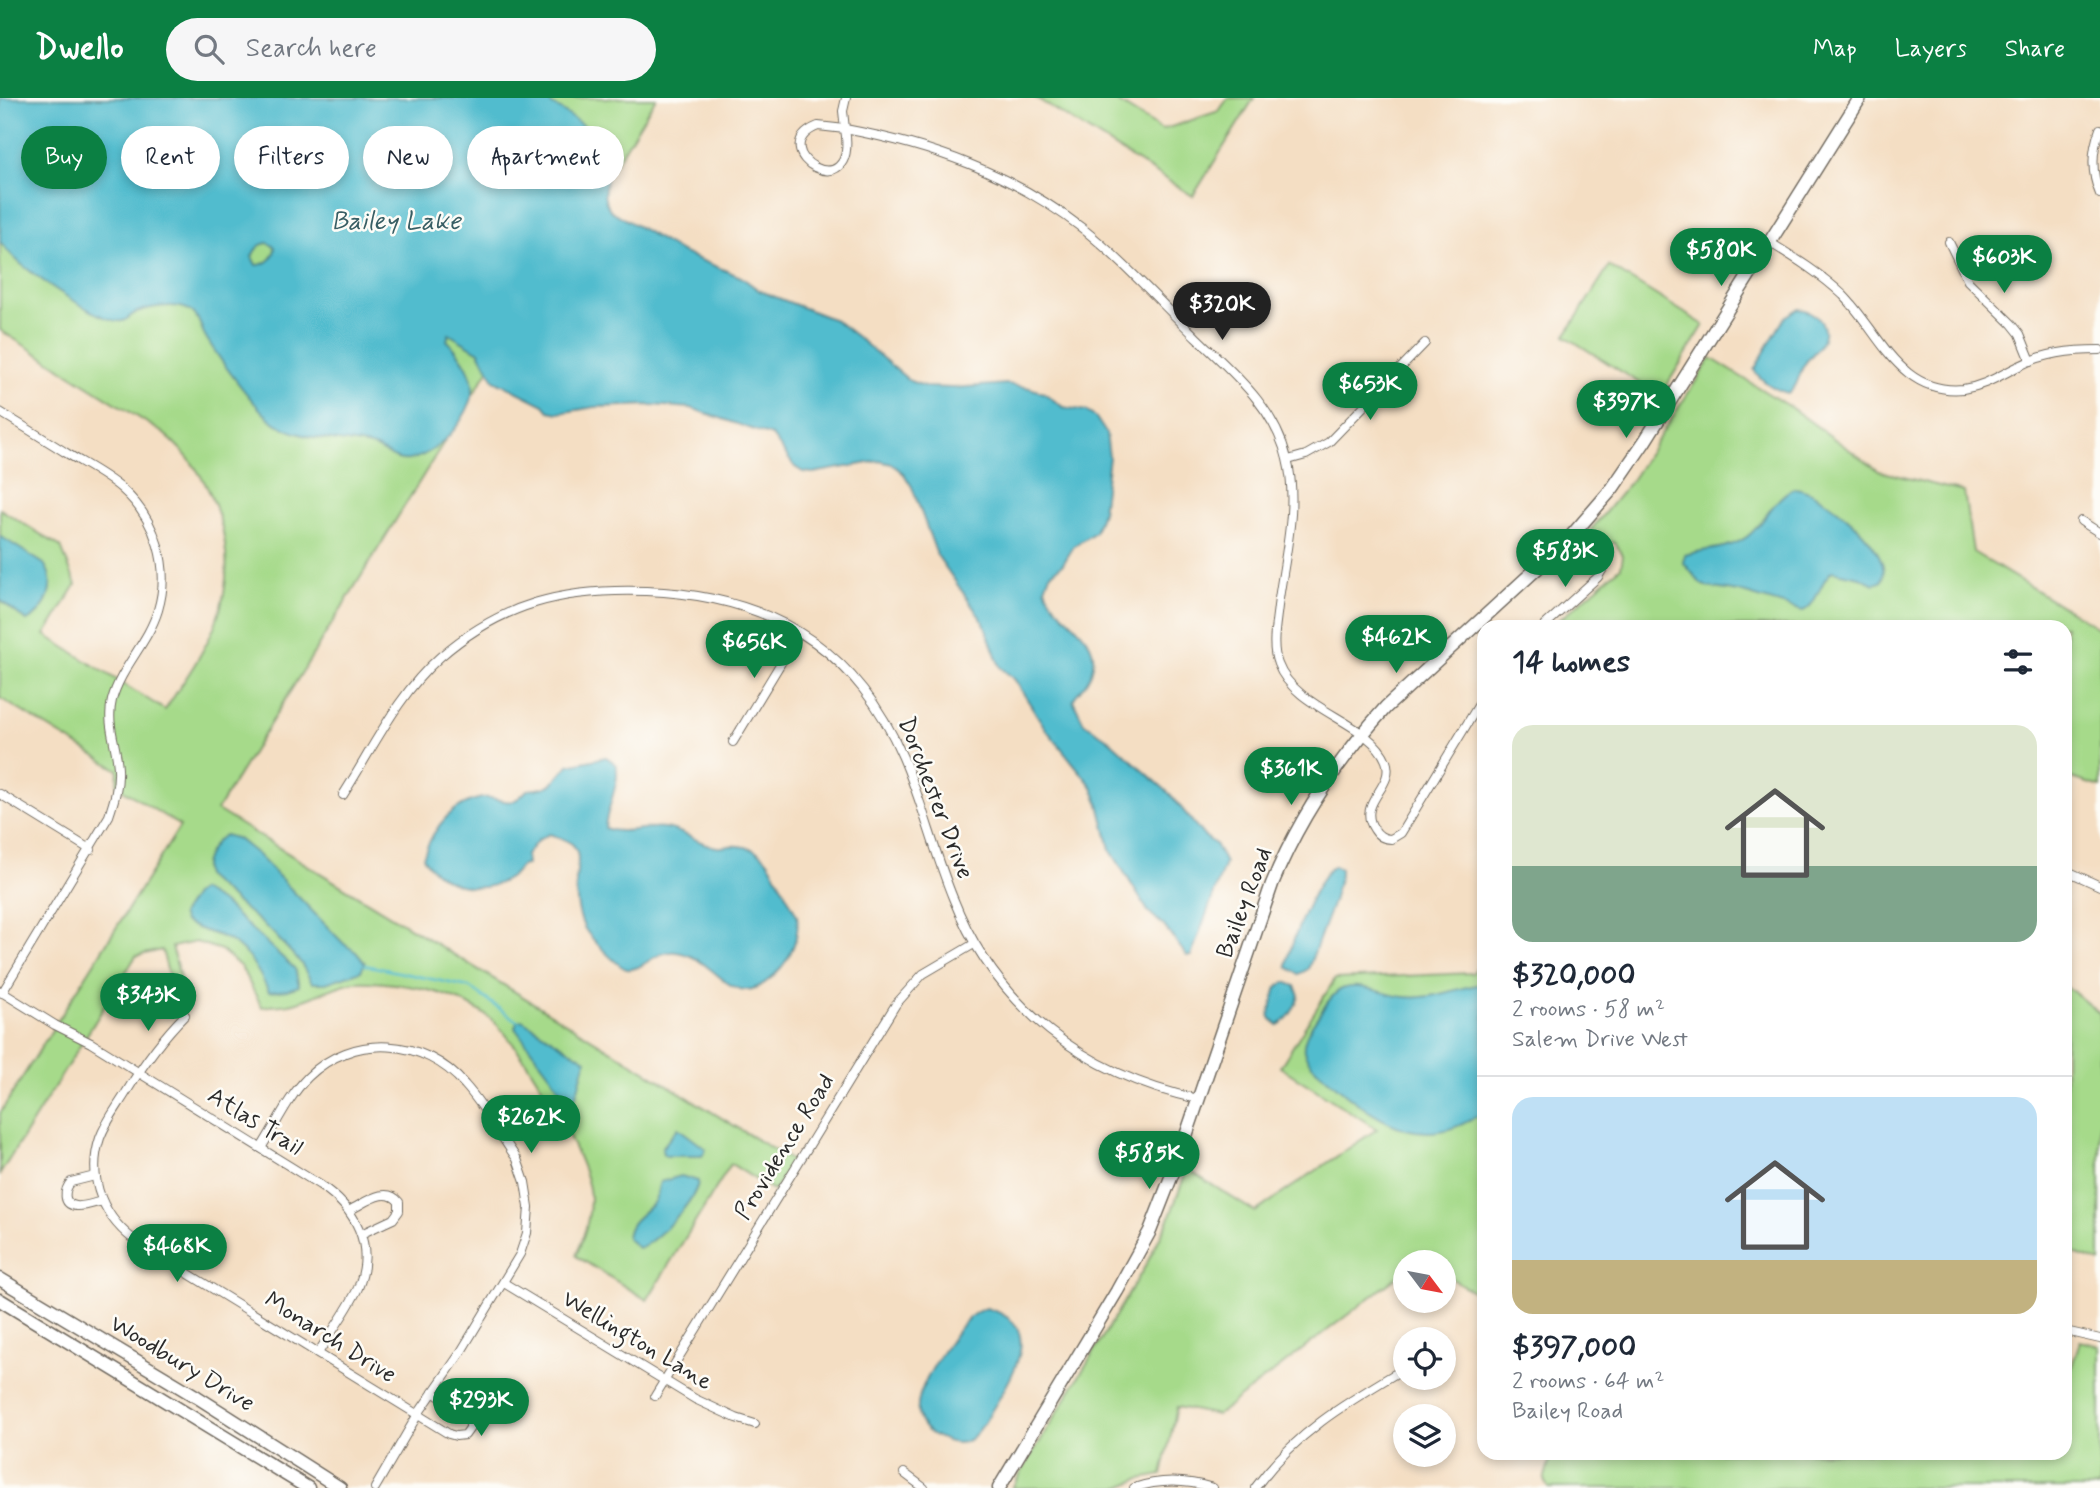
<!DOCTYPE html>
<meta charset="utf-8">
<style>
:root{--surface:#fff;--page:#f6f6f7;--text:#1f2937;--muted:#747a83;--line:#e0e1e3;--accent:#0b8043}
body{margin:0;font-family:Mynerve,sans-serif;background:var(--page);color:var(--text);height:100vh;display:flex;flex-direction:column;font-size:26px;white-space:nowrap}
*{box-sizing:border-box;margin:0}
p{font-size:23px;color:var(--muted)}
.icon{flex:none;width:38px;height:38px;fill:none;stroke:currentColor;stroke-width:2;stroke-linecap:round;stroke-linejoin:round}
.map{position:relative;flex:1;overflow:hidden}
.details{position:absolute;left:1477px;top:522px;width:595px;height:840px;display:flex;flex-direction:column;background:var(--surface);border-radius:21px;box-shadow:0 4px 10px #0003}
.details>*{flex:none}
.guide{position:absolute;left:21px;top:28px;width:665px;height:63px;display:flex;gap:14px}
.needle{width:46px;rotate:122deg}
.controls{position:absolute;left:1393px;top:1152px;display:grid;gap:14px}
.controls a{display:grid;place-items:center;width:63px;height:63px;border-radius:50%;background:var(--surface);box-shadow:0 4px 10px #0003;font-size:35px}
.price{position:absolute;translate:-50% -60px;padding:0 16px;border-radius:24px;background:var(--accent);color:#fff;font-size:23px;line-height:46px;filter:drop-shadow(0 2px 4px #0008)}
.price::after{content:'';position:absolute;left:50%;top:42px;width:21px;height:16px;margin-left:-10px;background:inherit;clip-path:polygon(0 0,100% 0,50% 100%)}
.price.current{background:#222;color:#fff}
ul{padding:0;list-style:none}
li{display:grid;align-content:center;gap:14px;height:371px;padding:0 35px}
li+li{border-top:2px solid var(--line)}
li span{display:grid;place-items:center;height:217px;border-radius:21px;color:#555}
li>.icon{margin-inline-start:auto}
span .icon{width:126px;height:126px;fill:#fffc;stroke-width:1}
li b{font-size:30px}
h2{display:flex;justify-content:space-between;align-items:center;height:84px;padding:0 35px;font-size:30px}
.pill{padding:0 24px;border-radius:32px;background:var(--surface);box-shadow:0 4px 10px #0003;font-size:24px;line-height:63px}
.pill.current{background:var(--accent);color:#fff}
header{display:flex;align-items:center;gap:42px;box-sizing:border-box;height:98px;padding:0 35px;background:var(--accent);color:#fff}
header strong{font-size:33px}
nav{display:flex;gap:38px;margin-inline-start:auto;font-size:24px}
.search{width:490px;height:63px;background:var(--page);display:flex;align-items:center;gap:18px;box-sizing:border-box;padding:0 24px;border-radius:38px;color:var(--muted);font-size:26px}
.map>svg:first-child{display:block}
.green{fill:#a6da8a;stroke:#68825a;stroke-width:2}
.water{fill:#51bcce;stroke:#3e747c;stroke-width:2;fill-rule:evenodd}
.lines{fill:none;stroke-linecap:round;stroke-linejoin:round}
.stream{stroke:#51bcce;stroke-width:2.5}
.minor-casing{stroke:#716a60;stroke-width:10}
.secondary-casing{stroke:#716a60;stroke-width:15}
.minor{stroke:#fff;stroke-width:8}
.secondary{stroke:#fff;stroke-width:12}
.labels{text-anchor:middle;dominant-baseline:central;stroke-width:5;stroke-linejoin:round;paint-order:stroke}
.street-label{font-size:24px;fill:#2b2b2b;stroke:#fdfcf7}
.water-label{font-size:26px;font-style:italic;fill:#385e64;stroke:#fdfcf7}
</style>
<header>
<strong>Dwello</strong>
<div class="search"><svg class="icon" aria-label="search" viewBox="0 0 24 24"><circle cx="10" cy="10" r="6"/><path d="M15 15l6 6"/></svg>Search here</div>
<nav><a>Map</a><a>Layers</a><a>Share</a></nav>
</header>
<div class="map">
<svg width="2100" height="1390" viewBox="0 0 2100 1390">
<rect width="100%" height="100%" fill="#fdfcf7"/>
<filter id="ink" filterUnits="userSpaceOnUse"><feTurbulence type="fractalNoise" baseFrequency=".0143" numOctaves="2"/><feDisplacementMap in="SourceGraphic" scale="14" xChannelSelector="R" yChannelSelector="G"/><feConvolveMatrix kernelMatrix="1 2 1 2 8 2 1 2 1" color-interpolation-filters="sRGB"/></filter>
<filter id="wash" filterUnits="userSpaceOnUse"><feTurbulence type="fractalNoise" baseFrequency=".00686" numOctaves="4" result="noise"/><feDisplacementMap in="SourceGraphic" scale="28" xChannelSelector="R" yChannelSelector="G"/><feGaussianBlur stdDeviation="1.57" result="paint"/><feColorMatrix in="noise" values="0 0 0 0 0 0 0 0 0 0 0 0 0 0 0 0 0 1.4 0 .05"/><feComposite in="paint" operator="in"/></filter>
<g filter="url(#wash)">
<rect width="100%" height="100%" fill="#f4dec3"/>
<!-- green -->
<g class="green">
<path d="M35 0H656L217 712 792 1063 774 1093 731 1066 647 1202 576 1158C584 1137 593 1114 589 1091 582 1052 519 940 487 918 465 902 434 892 408 888 394 886 362 882 349 885 330 890 313 900 294 905 284 908 272 907 262 909L241 869 221 852 196 844 172 849 185 899 175 902 162 852 136 858 0 1076V1015L180 728 117 688 118 672 0 600V411L61 449 76 487 45 537 165 612C183 584 204 556 216 524 242 456 217 379 163 335L0 232V57Z"/>
<polygon points="1036,0 1111,0 1162,32 1219,13 1228,0 1254,0 1193,98"/>
<polygon points="1609,168 1704,227 1660,298 1565,238"/>
<polygon points="1711,260 1793,311 1879,373 1964,394 1973,454 2100,531 2100,689 2065,678 2065,528 1552,528 1621,469 1623,457 1615,445 1603,442 1590,451 1580,445 1630,384"/>
<polygon points="1484,858 1484,1200 1444,1176 1444,1164 1405,1164 1405,1175 1401,1176 1217,1317 1177,1309 1162,1377 1140,1381 1118,1390 1012,1390 1147,1165 1169,1121 1187,1071 1255,1114 1377,1031 1280,969 1335,881 1473,875"/>
<polygon points="2065,887 2100,916 2100,1164 2065,1152"/>
<polygon points="2080,1243 2100,1248 2100,1390 1548,1390 1544,1382 1552,1355 2065,1354 2065,1290"/>
</g>
<!-- water -->
<g class="water">
<path d="M0 0H549L551 6C579 24 606 37 607 76 607 93 599 93 610 112L681 154 741 179 760 193 835 222 856 238 910 283 927 289 953 290 1007 286 1030 290 1044 295 1063 309 1086 313 1096 320 1106 335 1109 359 1102 414 1095 434 1074 448 1063 466 1050 476 1045 490C1055 522 1105 535 1091 575 1086 588 1079 592 1073 602L1084 625 1108 641 1170 696 1203 737 1215 746 1225 765 1191 858H1187L1164 828 1148 813 1110 751 1099 706 1091 687 1045 630 1015 582 1000 569 984 525 937 457 912 389 904 376 892 366 879 363 813 375 803 374 795 369 772 338 691 310 652 307 595 309 559 315 549 313 544 307 494 282 479 254 449 236 447 242C462 258 479 280 471 303 461 328 440 353 413 361 396 367 385 351 370 348 337 340 296 344 269 320 250 303 220 262 207 241 200 231 200 216 187 211 174 205 148 209 135 215 131 217 127 222 122 223 105 227 41 182 26 170 16 163 8 153 0 144ZM268 145 275 149C275 159 266 167 256 167L252 159C255 151 259 146 268 145Z"/>
<path d="M1798 211C1815 212 1831 228 1821 245 1817 253 1809 259 1804 267 1798 277 1799 288 1788 295 1775 292 1761 283 1754 272L1785 219Z"/>
<path d="M1794 390C1822 391 1899 455 1881 484L1874 486 1860 479 1832 473C1819 484 1818 506 1803 513L1739 494 1707 489 1701 486 1683 464 1685 457C1706 450 1728 453 1748 438 1766 424 1772 401 1794 390Z"/>
<path d="M0 438 44 466C58 485 47 513 27 523L0 502Z"/>
<path d="M606 659C609 661 613 663 615 666 623 679 605 714 605 730 624 738 646 727 665 730 684 732 699 747 717 749 720 750 724 748 728 748 745 747 761 752 770 766L797 817C800 837 791 861 776 875 732 921 719 859 676 854 654 852 643 873 627 871 619 870 590 839 585 831 578 818 576 798 576 784 576 772 582 757 573 747 567 741 557 739 549 736L538 742 526 757 527 767 521 768C519 770 517 773 514 776 487 800 441 790 423 759 433 731 451 706 482 700 500 697 509 714 527 692 556 690 551 685 569 667Z"/>
<path d="M225 737 238 741 258 757 344 846 356 854 365 865 361 873 326 885H312L301 865 272 834 205 778C200 763 213 744 225 737Z"/>
<path d="M1334 768 1340 771V776L1333 804 1308 871 1299 876 1287 869C1287 851 1318 776 1334 768Z"/>
<path d="M201 792 223 805 295 871 299 888 287 892 269 894C257 870 246 848 220 838 207 834 195 830 184 824L181 817 194 797Z"/>
<path d="M1285 884 1295 888 1299 897C1296 908 1289 922 1278 927L1271 921 1269 917 1277 889Z"/>
<path d="M1484 886V1013C1428 1055 1383 1028 1336 988 1326 980 1307 966 1304 953 1302 940 1314 924 1321 914 1326 906 1333 895 1342 891 1361 883 1386 898 1405 899 1433 902 1457 889 1484 886Z"/>
<polygon points="522,922 586,962 576,998 572,1005 567,1004 551,978 515,930 517,923"/>
<polygon points="678,1030 706,1051 702,1058 666,1058 663,1056 662,1050"/>
<path d="M681 1078 698 1083C698 1100 655 1146 638 1150L627 1140C629 1121 642 1118 653 1105 659 1099 657 1092 660 1084Z"/>
<path d="M986 1210C1043 1225 1017 1270 997 1304 989 1316 980 1336 967 1343 956 1348 942 1342 932 1336 901 1316 928 1277 942 1255 954 1238 966 1216 986 1210Z"/>
</g>
<g class="lines">
<!-- stream -->
<polyline class="stream" points="365,867 469,889 517,923"/>
</g>
</g>
<g filter="url(#ink)">
<g class="lines">
<!-- minor casing -->
<g class="minor-casing">
<g id="minor">
<path d="M846 0 843 13 845 31C931 47 1011 75 1082 130 1123 163 1159 203 1197 240 1233 275 1275 309 1287 361 1299 408 1284 461 1278 508 1276 527 1271 548 1278 566 1295 612 1371 624 1386 663 1396 689 1356 704 1374 731 1378 738 1384 741 1391 741L1401 735 1484 598"/>
<path d="M818 28 845 31C859 113 760 52 818 28Z"/>
<path d="M2100 31C2092 52 2091 75 2100 96"/>
<path d="M1769 144C1795 160 1821 176 1843 197 1880 234 1899 297 1963 291 1984 288 1999 278 2017 269 2043 255 2071 252 2100 252"/>
<polyline points="1949,144 1968,183 2012,226 2020,236 2031,263"/>
<path d="M0 314C23 328 46 342 68 356 86 367 106 377 122 391 156 421 171 469 158 512 148 545 121 569 112 602 106 627 117 647 118 671 119 687 114 703 109 718L2 895"/>
<polyline points="1288,362 1306,357 1329,344 1425,245"/>
<polyline points="2081,423 2100,435"/>
<polyline points="1544,528 1598,479 1604,469 1605,460"/>
<polyline points="733,644 799,535"/>
<polyline points="0,696 91,752"/>
<path d="M343 697C373 650 398 596 440 559 502 505 565 490 646 493 731 496 809 522 863 591 912 652 924 729 953 800 996 909 1085 977 1198 1001"/>
<polyline points="2065,772 2100,788"/>
<path d="M0 893 55 927 91 945 320 1087C355 1110 376 1147 358 1190 348 1212 331 1234 318 1255"/>
<path d="M185 917C162 940 144 965 127 993 118 1008 106 1023 100 1040 86 1082 104 1122 140 1146L449 1336 456 1338 465 1337 470 1330V1320L433 1294"/>
<path d="M261 1050C276 1027 288 999 308 979 352 935 425 939 465 987 485 1009 500 1037 517 1061L525 1084 529 1109 527 1135 520 1156 459 1257 418 1316 375 1390"/>
<path d="M95 1078 71 1084C64 1092 62 1106 76 1108 84 1109 94 1105 102 1103"/>
<path d="M350 1112C365 1105 386 1087 399 1104V1113L393 1121 361 1136"/>
<polyline points="504,1185 695,1301 736,1320 755,1326"/>
<polyline points="2065,1233 2100,1241"/>
<polyline points="655,1298 896,906 923,876 974,846"/>
<polyline points="904,1375 924,1390"/>
<path d="M1134 1390C1160 1381 1187 1382 1213 1390"/>
<path d="M1255 1390C1297 1333 1346 1305 1405 1270"/>
</g>
</g>
<!-- secondary casing -->
<g class="secondary-casing">
<g id="secondary">
<polyline points="0,1181 197,1299 340,1390"/>
<polyline points="0,1202 308,1390"/>
<path d="M999 1390 1117 1193 1150 1133 1177 1064 1272 786C1299 720 1339 661 1386 609L1567 443 1612 391 1645 343 1860 0"/>
</g>
</g>
<!-- minor -->
<use href="#minor" class="minor"/>
<!-- secondary -->
<use href="#secondary" class="secondary"/>
</g>
</g>
<g class="labels">
<!-- street labels -->
<g class="street-label">
<text transform="translate(935 700) rotate(69)">Dorchester Drive</text>
<text transform="translate(1245 805) rotate(-69)">Bailey Road</text>
<text transform="translate(255 1024) rotate(32)">Atlas Trail</text>
<text transform="translate(785 1049) rotate(-58)">Providence Road</text>
<text transform="translate(330 1240) rotate(32)">Monarch Drive</text>
<text transform="translate(637 1243) rotate(31)">Wellington Lane</text>
<text transform="translate(182 1266) rotate(31)">Woodbury Drive</text>
</g>
<!-- water labels -->
<g class="water-label">
<text x="396" y="124">Bailey Lake</text>
</g>
</g>
</svg>
<div class="controls">
<a><svg class="needle" viewBox="-14 -14 28 28"><path d="M0-13l5 13h-10z" fill="#e53935"/><path d="M0 13l5-13h-10z" fill="#747a83"/></svg></a>
<a><svg class="icon" aria-label="locate" viewBox="0 0 24 24"><circle cx="12" cy="12" r="6"/><path d="M12 2v4M12 18v4M2 12h4M18 12h4"/></svg></a>
<a><svg class="icon" aria-label="layers" viewBox="0 0 24 24"><path d="M12 4l9 5-9 5-9-5zM3 14l9 5 9-5"/></svg></a>
</div>
<b class="price" style="left:1721px;top:190px">$580K</b>
<b class="price" style="left:2004px;top:197px">$603K</b>
<b class="price current" style="left:1222px;top:244px">$320K</b>
<b class="price" style="left:1370px;top:324px">$653K</b>
<b class="price" style="left:1626px;top:342px">$397K</b>
<b class="price" style="left:1565px;top:491px">$583K</b>
<b class="price" style="left:1396px;top:577px">$462K</b>
<b class="price" style="left:754px;top:582px">$656K</b>
<b class="price" style="left:1291px;top:709px">$361K</b>
<b class="price" style="left:148px;top:935px">$343K</b>
<b class="price" style="left:531px;top:1057px">$262K</b>
<b class="price" style="left:1149px;top:1093px">$585K</b>
<b class="price" style="left:177px;top:1186px">$468K</b>
<b class="price" style="left:481px;top:1340px">$293K</b>
<div class="guide">
<a class="pill current">Buy</a>
<a class="pill">Rent</a>
<a class="pill">Filters</a>
<a class="pill">New</a>
<a class="pill">Apartment</a>
</div>
<section class="details">
<h2>14 homes<svg class="icon" aria-label="filters" viewBox="0 0 24 24"><path d="M4 7h16M4 17h16"/><circle cx="9" cy="7" r="2"/><circle cx="15" cy="17" r="2"/></svg></h2>
<ul>
<li><span style="background:linear-gradient(#dfe7d0 65%,#7fa58c 0)"><svg class="icon" aria-label="home" viewBox="0 0 24 24"><path d="M3 11l9-7 9 7M6 9v11h12V9"/></svg></span><div><b>$320,000</b><p>2 rooms · 58 m²</p><p>Salem Drive West</p></div></li>
<li><span style="background:linear-gradient(#bfe0f5 75%,#c2b280 0)"><svg class="icon" aria-label="home" viewBox="0 0 24 24"><path d="M3 11l9-7 9 7M6 9v11h12V9"/></svg></span><div><b>$397,000</b><p>2 rooms · 64 m²</p><p>Bailey Road</p></div></li>
</ul>
</section>
</div>
